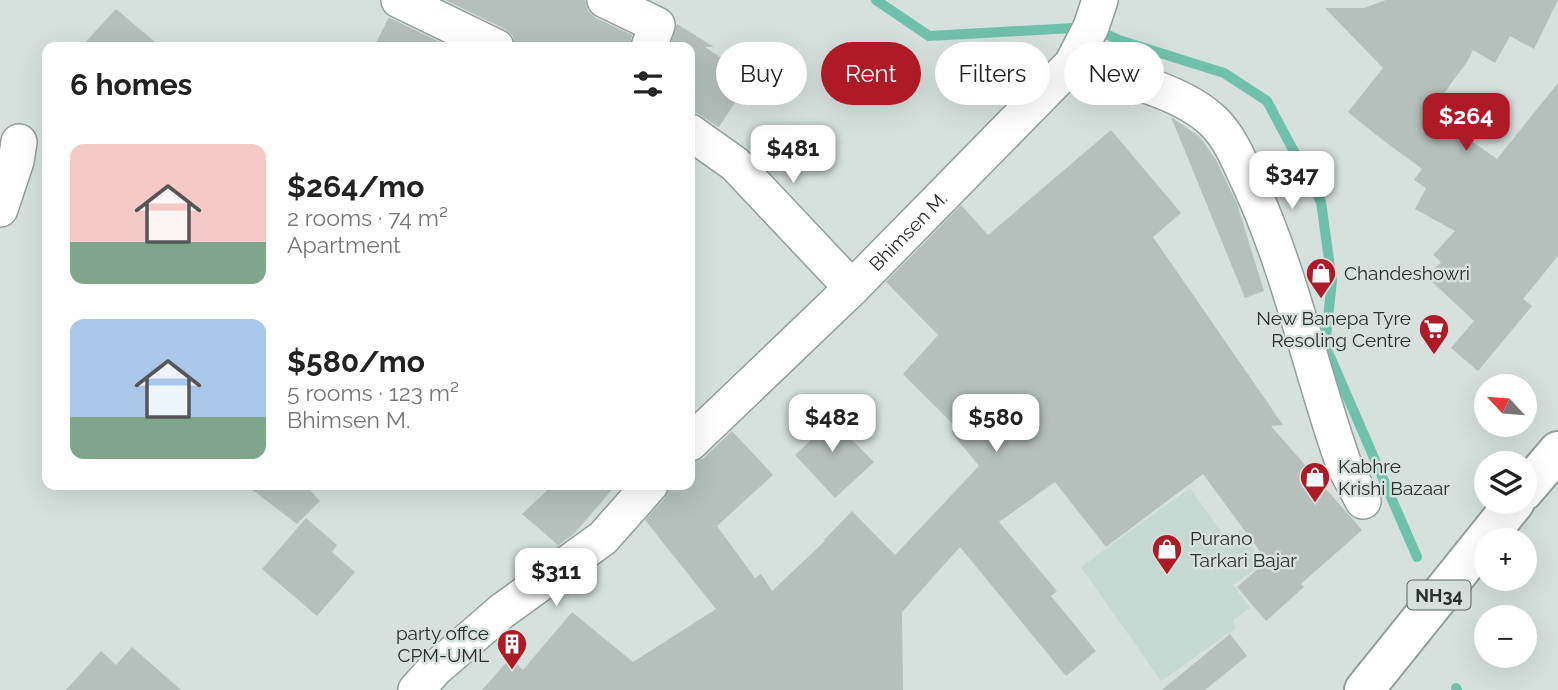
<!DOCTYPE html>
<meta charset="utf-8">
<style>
:root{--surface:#fff;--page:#f6f6f6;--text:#222;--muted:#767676;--accent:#ae1b26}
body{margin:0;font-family:Raleway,sans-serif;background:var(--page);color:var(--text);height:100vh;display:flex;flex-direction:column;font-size:26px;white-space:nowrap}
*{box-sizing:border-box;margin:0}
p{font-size:23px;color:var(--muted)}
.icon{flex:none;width:38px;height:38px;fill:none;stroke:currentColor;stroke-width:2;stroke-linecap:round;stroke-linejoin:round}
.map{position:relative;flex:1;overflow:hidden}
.panel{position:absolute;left:42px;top:42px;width:653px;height:448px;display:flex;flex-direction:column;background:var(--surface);border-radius:14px;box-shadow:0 7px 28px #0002}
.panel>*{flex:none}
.hud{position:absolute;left:716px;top:42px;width:665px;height:63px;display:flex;gap:14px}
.needle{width:46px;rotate:296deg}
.buttons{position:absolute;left:1474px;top:374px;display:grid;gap:14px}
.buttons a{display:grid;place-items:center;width:63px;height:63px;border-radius:50%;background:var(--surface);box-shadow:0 7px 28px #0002;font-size:35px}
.price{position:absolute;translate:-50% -60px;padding:0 16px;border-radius:14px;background:#fff;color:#222;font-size:23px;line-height:46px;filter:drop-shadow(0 2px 4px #0008)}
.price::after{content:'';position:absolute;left:50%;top:42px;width:21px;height:16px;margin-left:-10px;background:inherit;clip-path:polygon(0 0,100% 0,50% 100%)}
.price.current{background:var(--accent);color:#fff}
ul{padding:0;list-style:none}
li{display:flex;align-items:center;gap:21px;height:175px;padding:0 28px}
li span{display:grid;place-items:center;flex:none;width:196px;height:140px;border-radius:14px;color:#555}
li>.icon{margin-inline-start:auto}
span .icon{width:84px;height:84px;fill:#fffc;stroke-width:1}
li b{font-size:30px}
h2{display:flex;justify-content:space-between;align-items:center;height:84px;padding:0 28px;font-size:30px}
.pill{padding:0 24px;border-radius:32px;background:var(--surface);box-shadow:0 7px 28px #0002;font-size:24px;line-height:63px}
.pill.current{background:var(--accent);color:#fff}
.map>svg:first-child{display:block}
.built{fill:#c5d8d2}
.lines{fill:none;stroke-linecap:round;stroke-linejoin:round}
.stream{stroke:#70c1ab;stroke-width:10}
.building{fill:#b5c0bc}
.street-casing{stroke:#939e9a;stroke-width:38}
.highway-casing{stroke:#939e9a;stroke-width:42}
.street{stroke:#fff;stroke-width:35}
.highway{stroke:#fff;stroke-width:38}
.labels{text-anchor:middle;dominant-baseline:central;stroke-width:5;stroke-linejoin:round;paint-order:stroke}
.shield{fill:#d6e1de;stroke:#5e6462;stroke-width:2}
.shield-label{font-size:18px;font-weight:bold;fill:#2a2e2d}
.street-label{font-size:19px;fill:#2a2e2d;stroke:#d6e1de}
.poi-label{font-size:19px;fill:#2a2e2d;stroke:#d6e1de;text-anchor:start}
</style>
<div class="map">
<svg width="1558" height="690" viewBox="0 0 1558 690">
<rect width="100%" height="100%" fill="#d6e1de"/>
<!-- built -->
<polygon class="built" points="1190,488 1227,540 1241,530 1264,563 1233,585 1250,608 1232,621 1236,628 1161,681 1081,567"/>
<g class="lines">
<!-- stream -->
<g class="stream">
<polyline points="876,0 929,36 1091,27 1119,40 1224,73 1267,101 1321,202 1332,281 1325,345 1417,557"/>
<polyline points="1456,688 1457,690"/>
</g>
</g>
<!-- building -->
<g class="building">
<polygon points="445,0 585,0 588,11 596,18 632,35 629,47 516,47 513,36 505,29"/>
<polygon points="1386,0 1558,0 1534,49 1510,36 1495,63 1473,50 1467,62 1430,112 1497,159 1558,83 1558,256 1523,299 1532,306 1478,371 1451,348 1474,321 1427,277 1441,262 1433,255 1455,231 1415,209 1426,188 1414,180 1422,169 1380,138 1348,112 1383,68 1325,8 1364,8"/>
<polygon points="116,9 161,47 81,47"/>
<polygon points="389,17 390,18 450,47 374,47"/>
<polygon points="677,24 714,47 705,47 735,67 731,72 748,83 719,127 690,109 690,47 670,47"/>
<polygon points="1171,117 1200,137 1216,160 1237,204 1264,291 1245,298"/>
<polygon points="1111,130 1181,213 1153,237 1283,425 1271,426 1362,530 1301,584 1304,587 1266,621 1237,587 1267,561 1203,474 1106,547 1055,482 999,522 1057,591 1051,596 1096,651 1066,676 960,547 902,612 903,690 482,690 510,658 523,670 572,612 633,662 716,609 645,520 665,498 670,485 690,485 690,463 704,458 732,431 773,475 717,526 755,578 761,574 772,591 825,541 824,540 852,511 895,555 979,466 951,432 956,427 903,374 938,335 886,282 961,205 988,235"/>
<polygon points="820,408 874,462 835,498 795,455 813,438 801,426"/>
<polygon points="246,485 305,485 320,501 297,524"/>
<polygon points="553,485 623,485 620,489 616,485 574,534 558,545 522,514"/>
<polygon points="306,518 337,545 332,552 355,572 317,616 262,569"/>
<polygon points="1230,634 1247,656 1205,690 1162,690"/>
<polygon points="132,647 181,690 66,690 101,651 116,665"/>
</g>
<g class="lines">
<!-- street casing -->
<g class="street-casing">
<g id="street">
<polyline points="399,0 496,47"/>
<polyline points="605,0 657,25 649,47"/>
<path d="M1072 64C1117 77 1180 89 1214 122 1231 139 1239 161 1249 182 1291 272 1311 372 1344 465L1363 501"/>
<polyline points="690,132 735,164 852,288"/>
<polyline points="0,209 16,161 19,142"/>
<path id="s1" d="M690 443 852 288 1072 64 1091 27 1100 0"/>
<polyline points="416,690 435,669 502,611 603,538 650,485"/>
</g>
</g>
<!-- highway casing -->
<g class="highway-casing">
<g id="highway">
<polyline points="1524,491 1558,451"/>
<polyline points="1364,690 1515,502"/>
</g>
</g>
<!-- street -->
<use href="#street" class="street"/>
<!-- highway -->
<use href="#highway" class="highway"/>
</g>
<!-- icons -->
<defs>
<g id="shop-pin" transform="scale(1.575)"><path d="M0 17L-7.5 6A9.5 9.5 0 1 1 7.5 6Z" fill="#ae1b26" stroke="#d6e1de"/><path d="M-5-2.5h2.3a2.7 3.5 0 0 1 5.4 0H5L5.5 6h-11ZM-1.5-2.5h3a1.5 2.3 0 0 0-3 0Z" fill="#fff"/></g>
<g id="supermarket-pin" transform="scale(1.575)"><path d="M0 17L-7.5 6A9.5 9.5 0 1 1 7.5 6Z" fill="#ae1b26" stroke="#d6e1de"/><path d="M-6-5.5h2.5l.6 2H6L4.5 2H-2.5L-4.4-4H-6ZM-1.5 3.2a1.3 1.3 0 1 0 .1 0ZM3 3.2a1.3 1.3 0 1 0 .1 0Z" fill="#fff"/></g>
<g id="building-pin" transform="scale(1.575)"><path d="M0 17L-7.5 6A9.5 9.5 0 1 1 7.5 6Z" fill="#ae1b26" stroke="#d6e1de"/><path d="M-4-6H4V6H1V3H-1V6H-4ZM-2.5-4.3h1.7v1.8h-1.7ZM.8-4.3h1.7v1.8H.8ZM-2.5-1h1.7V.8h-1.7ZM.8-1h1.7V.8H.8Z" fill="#fff"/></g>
</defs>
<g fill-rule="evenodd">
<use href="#shop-pin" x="1321" y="273"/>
<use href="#supermarket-pin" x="1434" y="329"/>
<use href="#shop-pin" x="1315" y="477"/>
<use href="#shop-pin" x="1167" y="549"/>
<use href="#building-pin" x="512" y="644"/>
</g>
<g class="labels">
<!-- shield labels -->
<rect class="shield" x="1407.5" y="580.5" width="63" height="29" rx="5"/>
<g class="shield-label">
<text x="1439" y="595">NH34</text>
</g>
<!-- street labels -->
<g class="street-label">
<text stroke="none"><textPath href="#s1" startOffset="304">Bhimsen M.</textPath></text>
</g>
<!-- poi labels -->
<g class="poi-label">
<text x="1344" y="273">Chandeshowri</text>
<text x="1411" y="318" text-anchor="end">New Banepa Tyre<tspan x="1411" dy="22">Resoling Centre</tspan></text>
<text x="1338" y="466">Kabhre<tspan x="1338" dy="22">Krishi Bazaar</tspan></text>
<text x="1190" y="538">Purano<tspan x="1190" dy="22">Tarkari Bajar</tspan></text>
<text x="489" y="633" text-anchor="end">party offce<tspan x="489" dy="22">CPM-UML</tspan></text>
</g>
</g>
</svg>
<div class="buttons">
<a><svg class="needle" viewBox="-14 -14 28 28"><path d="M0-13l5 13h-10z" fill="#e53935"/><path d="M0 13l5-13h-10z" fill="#767676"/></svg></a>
<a><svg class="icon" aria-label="layers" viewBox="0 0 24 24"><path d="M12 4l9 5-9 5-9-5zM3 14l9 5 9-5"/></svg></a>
<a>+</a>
<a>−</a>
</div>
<b class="price current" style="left:1466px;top:153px">$264</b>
<b class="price" style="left:793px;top:185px">$481</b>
<b class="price" style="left:1292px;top:211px">$347</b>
<b class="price" style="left:832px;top:454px">$482</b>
<b class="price" style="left:996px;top:454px">$580</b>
<b class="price" style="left:556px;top:608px">$311</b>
<div class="hud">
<a class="pill">Buy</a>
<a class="pill current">Rent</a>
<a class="pill">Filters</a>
<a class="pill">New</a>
</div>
<section class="panel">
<h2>6 homes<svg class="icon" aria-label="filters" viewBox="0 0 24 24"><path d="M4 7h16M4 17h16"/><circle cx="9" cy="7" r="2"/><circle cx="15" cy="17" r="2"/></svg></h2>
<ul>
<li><span style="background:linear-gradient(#f6c9c9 70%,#7fa58c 0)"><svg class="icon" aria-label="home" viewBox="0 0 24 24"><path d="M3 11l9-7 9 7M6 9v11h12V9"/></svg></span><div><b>$264/mo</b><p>2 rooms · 74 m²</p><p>Apartment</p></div></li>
<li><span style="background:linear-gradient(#a9c7e8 70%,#7fa58c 0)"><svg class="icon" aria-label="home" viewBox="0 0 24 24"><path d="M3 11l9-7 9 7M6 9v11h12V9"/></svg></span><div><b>$580/mo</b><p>5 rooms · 123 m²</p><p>Bhimsen M.</p></div></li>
</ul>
</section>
</div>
